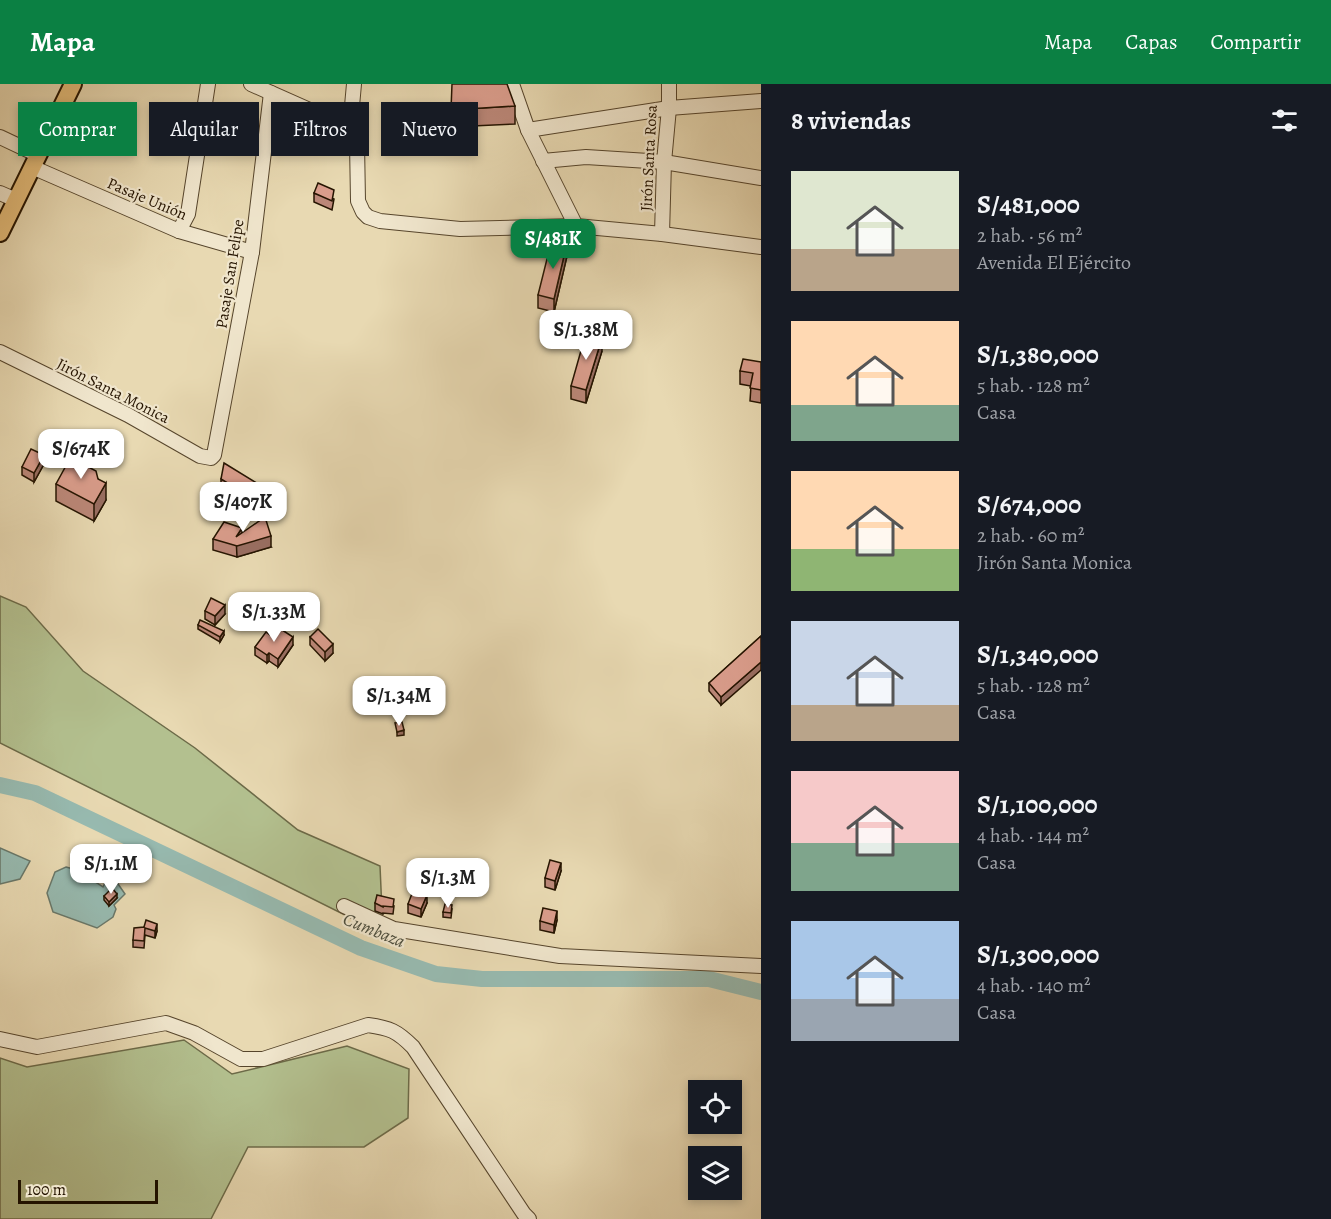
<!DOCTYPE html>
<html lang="es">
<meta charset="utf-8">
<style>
:root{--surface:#171b24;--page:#242831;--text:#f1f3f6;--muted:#9ea1a6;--accent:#0b8043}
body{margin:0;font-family:Alegreya,serif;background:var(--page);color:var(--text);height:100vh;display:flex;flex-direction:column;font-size:22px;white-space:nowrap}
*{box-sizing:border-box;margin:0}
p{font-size:20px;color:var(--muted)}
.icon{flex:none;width:33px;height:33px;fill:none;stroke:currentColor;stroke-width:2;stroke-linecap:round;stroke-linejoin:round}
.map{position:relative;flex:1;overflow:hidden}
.details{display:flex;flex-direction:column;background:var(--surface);width:570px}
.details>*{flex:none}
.banner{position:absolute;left:18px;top:18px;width:570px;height:54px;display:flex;gap:12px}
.controls{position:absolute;left:688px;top:996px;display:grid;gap:12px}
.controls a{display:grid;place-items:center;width:54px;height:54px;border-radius:0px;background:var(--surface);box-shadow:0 3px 9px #0003;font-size:30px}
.scale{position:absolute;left:18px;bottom:15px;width:140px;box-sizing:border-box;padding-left:6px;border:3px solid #251400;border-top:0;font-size:16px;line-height:21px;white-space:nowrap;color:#251400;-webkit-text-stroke:4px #f0e6cd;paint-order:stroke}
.price{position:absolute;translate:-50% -51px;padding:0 14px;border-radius:12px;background:#fff;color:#222;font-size:20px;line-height:39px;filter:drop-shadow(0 2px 3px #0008)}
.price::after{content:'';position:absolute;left:50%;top:36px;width:18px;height:14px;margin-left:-9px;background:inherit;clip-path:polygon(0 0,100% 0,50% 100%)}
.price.selected{background:var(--accent);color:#fff}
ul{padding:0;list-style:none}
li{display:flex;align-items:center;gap:18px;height:150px;padding:0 30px}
li span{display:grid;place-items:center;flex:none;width:168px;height:120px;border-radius:0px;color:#555}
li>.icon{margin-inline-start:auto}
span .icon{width:72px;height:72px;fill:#fffc;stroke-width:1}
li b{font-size:26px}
h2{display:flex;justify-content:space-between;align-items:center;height:72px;padding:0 30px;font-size:26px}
.tag{padding:0 21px;border-radius:0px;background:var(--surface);box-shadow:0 3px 9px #0003;font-size:21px;line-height:54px}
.tag.selected{background:var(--accent);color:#fff}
header{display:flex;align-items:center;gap:36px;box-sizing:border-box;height:84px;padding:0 30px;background:var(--accent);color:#fff}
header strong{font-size:28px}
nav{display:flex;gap:33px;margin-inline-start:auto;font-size:21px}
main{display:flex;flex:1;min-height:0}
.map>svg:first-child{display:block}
.green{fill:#b3c08f;stroke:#6c6a48;stroke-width:1.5}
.water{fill:#97bab0;stroke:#69786a;stroke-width:1.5}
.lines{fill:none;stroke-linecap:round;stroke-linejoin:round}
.river{stroke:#97bab0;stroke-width:16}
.minor-casing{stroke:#56452c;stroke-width:16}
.major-casing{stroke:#251400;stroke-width:20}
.minor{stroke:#f0e6cd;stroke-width:14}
.major{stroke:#e4bc79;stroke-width:16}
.wall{fill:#bb8778;stroke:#251400;stroke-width:1.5}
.shaded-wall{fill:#996e62;stroke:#251400;stroke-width:1.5}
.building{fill:#da9d8c;stroke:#251400;stroke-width:1.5}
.labels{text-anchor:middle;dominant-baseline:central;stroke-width:4.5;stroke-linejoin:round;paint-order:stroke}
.street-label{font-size:16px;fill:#251400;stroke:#f0e6cd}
.water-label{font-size:18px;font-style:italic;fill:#4d4e3e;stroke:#f0e6cd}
</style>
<header>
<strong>Mapa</strong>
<nav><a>Mapa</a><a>Capas</a><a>Compartir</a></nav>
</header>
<main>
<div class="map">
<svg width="761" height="1135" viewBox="0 0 761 1135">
<rect width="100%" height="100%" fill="#e8d9b2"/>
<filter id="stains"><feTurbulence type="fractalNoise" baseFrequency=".00333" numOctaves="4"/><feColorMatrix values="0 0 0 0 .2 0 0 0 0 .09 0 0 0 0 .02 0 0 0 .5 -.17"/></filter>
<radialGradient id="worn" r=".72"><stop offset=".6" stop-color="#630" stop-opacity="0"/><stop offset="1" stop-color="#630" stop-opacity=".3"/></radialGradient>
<!-- green -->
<g class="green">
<polygon points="0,512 26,523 83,587 195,664 298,746 380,782 383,850 0,659"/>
<polygon points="184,956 232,990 347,962 409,985 408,1034 364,1063 248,1063 211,1135 0,1135 0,974 27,983"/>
</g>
<!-- water -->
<g class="water">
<polygon points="0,764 30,777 20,795 0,800"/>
<polygon points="66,783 77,786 103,803 106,797 116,797 125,810 114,821 116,825 113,833 97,844 53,828 47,809 55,788"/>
</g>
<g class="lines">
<!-- river -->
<polyline class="river" points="0,701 35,709 361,864 436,890 482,895 709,895 761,908"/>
<!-- minor casing -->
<g class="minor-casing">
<g id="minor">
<polyline points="251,0 350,44"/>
<polyline points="354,0 350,44 357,59 358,117 363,128 368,133 380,137 460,145 576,142 662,150 761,163"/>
<polyline points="512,0 528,46 576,142"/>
<polyline points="528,46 669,24 761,17"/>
<polyline points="0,53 38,71"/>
<polyline points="543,77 586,73 664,78 761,94"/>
<polyline points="32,83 179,147 252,168"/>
<polyline points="0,109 16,116"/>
<polyline points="179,147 188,130 208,0"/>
<polyline points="662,150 664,78 669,24 669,0"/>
<polyline points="0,268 128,331 200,372 211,374 214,371 252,168 271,9"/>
<polyline points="344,822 394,845 560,872 761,882"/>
<path d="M0 955 37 963 166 939 194 949 241 975H263L368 941C390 944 397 947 413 963L524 1130 529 1135"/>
</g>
</g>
<!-- major casing -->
<g class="major-casing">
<polyline id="major" points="0,149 73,0"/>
</g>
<!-- minor -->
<use href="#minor" class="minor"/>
<!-- major -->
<use href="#major" class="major"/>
</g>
<!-- wall -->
<g class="wall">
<polygon points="515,22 515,40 451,43 451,26"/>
<polygon points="314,109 334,115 332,126 314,118"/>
<polygon points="567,172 554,228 538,224 538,211"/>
<polygon points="602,267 586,319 571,315 571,302"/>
<polygon points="761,278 761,319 750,317 751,302 740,300 740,287"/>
<polygon points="80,378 98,395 106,416 94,437 56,417 56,400"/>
<polygon points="44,380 34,398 22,391 22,383"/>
<polygon points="221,395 265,417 257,430 221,408"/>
<polygon points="242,449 271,463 237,473 213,466 213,455"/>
<polygon points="205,527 225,530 215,541 205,535"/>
<polygon points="198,541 224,551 220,558 198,545"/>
<polygon points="270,551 293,561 278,583 269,577 267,579 255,571 255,563"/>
<polygon points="761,552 721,621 709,607 709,599"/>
<polygon points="310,553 333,569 325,577 310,561"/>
<polygon points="561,787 555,806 545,803 545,794"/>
<polygon points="104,812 117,814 109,822 104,816"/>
<polygon points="375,819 394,822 393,830 383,829 383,830 375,827"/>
<polygon points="427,819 421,833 408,829 408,820"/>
<polygon points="452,825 451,834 443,833 443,828"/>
<polygon points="557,836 554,849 540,846 540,837"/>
<polygon points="144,843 157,847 155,854 145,851 144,864 133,863 133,856"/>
</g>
<!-- shaded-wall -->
<g class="shaded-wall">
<polygon points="567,159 567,172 554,228 554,215"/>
<polygon points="602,254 602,267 586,319 586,306"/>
<polygon points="44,371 44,380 34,398 34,389"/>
<polygon points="106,399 106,416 94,437 94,420"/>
<polygon points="265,404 265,417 257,430 257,417"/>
<polygon points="242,444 242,455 271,452 271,463 237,473 236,453"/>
<polygon points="225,521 225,530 215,541 215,532"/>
<polygon points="224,547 224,551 220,558 220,553"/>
<polygon points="293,553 293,561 278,583 278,575"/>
<polygon points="333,560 333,569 325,577 325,568"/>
<polygon points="269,569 269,577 267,579 267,571"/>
<polygon points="761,578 761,586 721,621 721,613"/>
<polygon points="404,646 404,651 397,652 397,648"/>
<polygon points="561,779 561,787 555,806 555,797"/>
<polygon points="117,810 117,814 109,822 109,818"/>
<polygon points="427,811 427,819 421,833 421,825"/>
<polygon points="557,827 557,836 554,849 554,841"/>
<polygon points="157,840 157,847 155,854 155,847"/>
</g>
<!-- building -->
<g class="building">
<polygon points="452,0 507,0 515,22 451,26"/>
<polygon points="318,99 334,106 332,117 314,109"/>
<polygon points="551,159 567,159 554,215 538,211"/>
<polygon points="586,249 602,254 586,306 571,302"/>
<polygon points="743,275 761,278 761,306 750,304 753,289 740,287"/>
<polygon points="31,365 44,371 34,389 22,383"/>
<polygon points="73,369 80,373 79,378 96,387 98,395 106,399 94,420 56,400"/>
<polygon points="224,379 265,404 257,417 221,395"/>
<polygon points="265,433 271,452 237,462 213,455 224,438 242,444 236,453"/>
<polygon points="211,514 225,521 215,532 205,527"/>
<polygon points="200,536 224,547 220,553 198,541"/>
<polygon points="276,542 293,553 278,575 269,569 267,571 255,563 266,548 270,551"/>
<polygon points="318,545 333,560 325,568 310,553"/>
<polygon points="761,552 761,578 721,613 709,599"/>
<polygon points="402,638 404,646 397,648 395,639"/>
<polygon points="550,776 561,779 555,797 545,794"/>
<polygon points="112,804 117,810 109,818 104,812"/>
<polygon points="413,807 427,811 421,825 408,820"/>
<polygon points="377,811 394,815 393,823 383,822 383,823 375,819"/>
<polygon points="445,820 452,821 451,829 443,828"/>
<polygon points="543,824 557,827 554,841 540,837"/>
<polygon points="146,836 157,840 155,847 145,844 144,857 133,856 134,844 144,843"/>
</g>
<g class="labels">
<!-- street labels -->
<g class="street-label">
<text transform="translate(649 74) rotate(-87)">Jirón Santa Rosa</text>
<text transform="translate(147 115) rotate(23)">Pasaje Unión</text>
<text transform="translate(230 190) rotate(-81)">Pasaje San Felipe</text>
<text transform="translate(113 307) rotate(27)">Jirón Santa Monica</text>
</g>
<!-- water labels -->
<g class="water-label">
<text transform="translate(374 846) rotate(22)">Cumbaza</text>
</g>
</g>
<rect width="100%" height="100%" filter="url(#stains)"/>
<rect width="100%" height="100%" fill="url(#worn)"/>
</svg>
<div class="controls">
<a><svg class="icon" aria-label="locate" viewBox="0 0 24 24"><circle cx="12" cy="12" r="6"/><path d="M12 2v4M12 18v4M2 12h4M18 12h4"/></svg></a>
<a><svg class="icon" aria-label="layers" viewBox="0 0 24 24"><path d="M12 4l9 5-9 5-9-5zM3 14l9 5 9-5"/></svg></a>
</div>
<div class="scale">100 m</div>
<b class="price selected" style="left:553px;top:186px">S/481K</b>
<b class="price" style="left:586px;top:277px">S/1.38M</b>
<b class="price" style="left:81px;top:396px">S/674K</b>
<b class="price" style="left:243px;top:449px">S/407K</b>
<b class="price" style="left:274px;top:559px">S/1.33M</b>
<b class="price" style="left:399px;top:643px">S/1.34M</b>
<b class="price" style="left:111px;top:811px">S/1.1M</b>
<b class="price" style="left:448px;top:825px">S/1.3M</b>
<div class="banner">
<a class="tag selected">Comprar</a>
<a class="tag">Alquilar</a>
<a class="tag">Filtros</a>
<a class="tag">Nuevo</a>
</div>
</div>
<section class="details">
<h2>8 viviendas<svg class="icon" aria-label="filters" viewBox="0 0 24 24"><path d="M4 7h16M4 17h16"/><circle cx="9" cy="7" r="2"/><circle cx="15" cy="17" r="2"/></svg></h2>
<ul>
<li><span style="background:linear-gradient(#dfe7d0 65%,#b9a48a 0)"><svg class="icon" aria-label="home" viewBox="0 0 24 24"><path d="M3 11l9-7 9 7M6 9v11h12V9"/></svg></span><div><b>S/481,000</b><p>2 hab. · 56 m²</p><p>Avenida El Ejército</p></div></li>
<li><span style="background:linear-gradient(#ffd9b3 70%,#7fa58c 0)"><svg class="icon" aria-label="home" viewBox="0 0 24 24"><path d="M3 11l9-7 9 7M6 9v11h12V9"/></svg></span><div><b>S/1,380,000</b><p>5 hab. · 128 m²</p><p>Casa</p></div></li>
<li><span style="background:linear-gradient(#ffd9b3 65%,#8fb573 0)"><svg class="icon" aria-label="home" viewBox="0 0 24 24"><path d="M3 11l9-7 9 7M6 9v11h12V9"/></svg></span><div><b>S/674,000</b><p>2 hab. · 60 m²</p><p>Jirón Santa Monica</p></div></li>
<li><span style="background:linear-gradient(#c9d6e8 70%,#b9a48a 0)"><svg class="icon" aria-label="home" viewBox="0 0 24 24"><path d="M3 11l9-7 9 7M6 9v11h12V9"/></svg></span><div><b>S/1,340,000</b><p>5 hab. · 128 m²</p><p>Casa</p></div></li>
<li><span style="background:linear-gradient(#f6c9c9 60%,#7fa58c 0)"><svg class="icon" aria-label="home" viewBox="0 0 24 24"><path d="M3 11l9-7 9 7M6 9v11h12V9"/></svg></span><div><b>S/1,100,000</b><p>4 hab. · 144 m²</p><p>Casa</p></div></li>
<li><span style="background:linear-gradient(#a9c7e8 65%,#9aa5b1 0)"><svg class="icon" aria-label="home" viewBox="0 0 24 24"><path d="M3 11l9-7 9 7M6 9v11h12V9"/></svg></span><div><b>S/1,300,000</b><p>4 hab. · 140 m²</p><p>Casa</p></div></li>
</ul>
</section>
</main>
